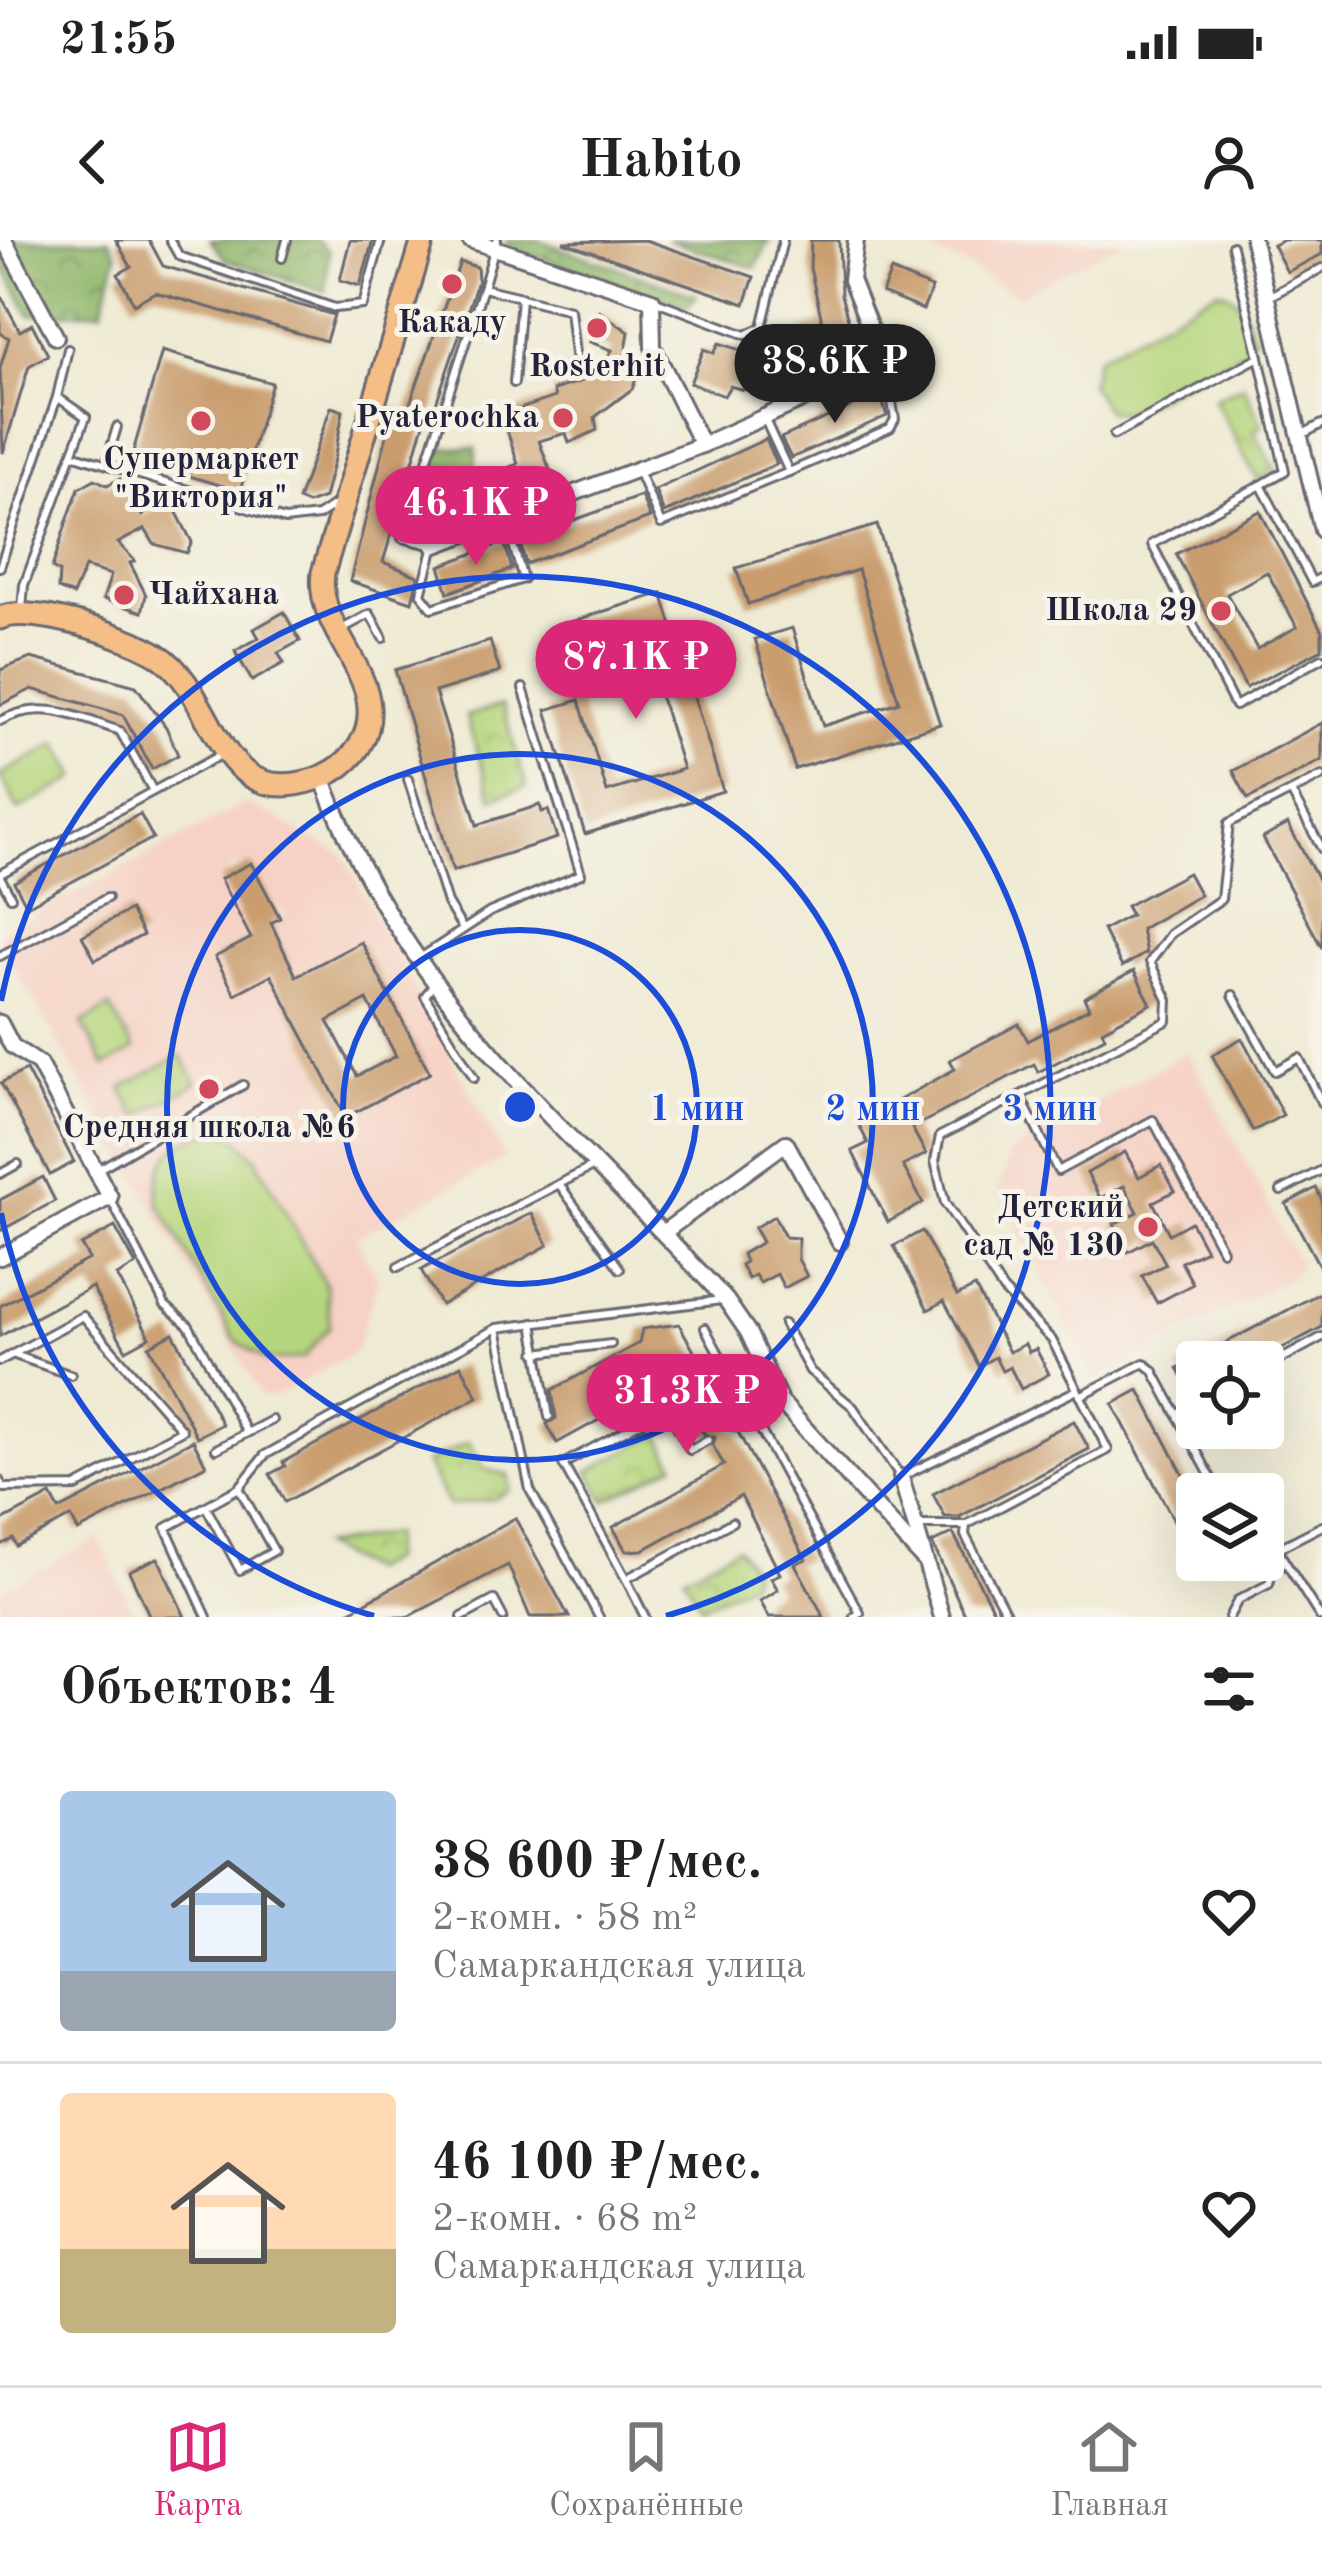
<!DOCTYPE html>
<html lang="ru">
<meta charset="utf-8">
<style>
:root{--surface:#fff;--page:#f6f6f6;--text:#222;--muted:#767676;--line:#e0e0e0;--accent:#db2777}
body{margin:0;font-family:"Old Standard TT",serif;background:var(--page);color:var(--text);height:100vh;display:flex;flex-direction:column;font-size:45px;white-space:nowrap}
*{box-sizing:border-box;margin:0}
p{font-size:39px;color:var(--muted)}
.icon{flex:none;width:66px;height:66px;fill:none;stroke:currentColor;stroke-width:2;stroke-linecap:round;stroke-linejoin:round}
.map{position:relative;height:1377px;overflow:hidden}
.side{display:flex;flex-direction:column;background:var(--surface);flex:1}
.side>*{flex:none}
.fabs{position:absolute;left:1176px;top:1101px;display:grid;gap:24px}
.fabs a{display:grid;place-items:center;width:108px;height:108px;border-radius:12px;background:var(--surface);box-shadow:0 12px 48px #0002;font-size:60px}
.price{position:absolute;translate:-50% -102px;padding:0 27px;border-radius:42px;background:var(--accent);color:#fff;font-size:39px;line-height:78px;filter:drop-shadow(0 3px 6px #0008)}
.price::after{content:'';position:absolute;left:50%;top:72px;width:36px;height:27px;margin-left:-18px;background:inherit;clip-path:polygon(0 0,100% 0,50% 100%)}
.price.current{background:#222;color:#fff}
ul{padding:0;list-style:none}
li{display:flex;align-items:center;gap:36px;height:300px;padding:0 60px}
li+li{border-top:3px solid var(--line)}
li span{display:grid;place-items:center;flex:none;width:336px;height:240px;border-radius:12px;color:#555}
li>.icon{margin-inline-start:auto}
span .icon{width:144px;height:144px;fill:#fffc;stroke-width:1}
li b{font-size:51px}
h2{display:flex;justify-content:space-between;align-items:center;height:144px;padding:0 60px;font-size:51px}
.status{display:flex;justify-content:space-between;align-items:center;height:84px;padding:0 60px;background:var(--surface);direction:ltr}
.status svg{height:33px;fill:currentColor}
header{display:flex;justify-content:space-between;align-items:center;height:156px;padding:0 60px;background:var(--surface);font-size:54px;font-weight:600}
.menu{display:flex;justify-content:space-around;align-items:center;height:168px;border-top:3px solid var(--line);background:var(--surface);font-size:33px;color:var(--muted)}
.menu a{display:grid;justify-items:center;gap:6px}
.menu .current{color:var(--accent)}
.map>svg:first-child{display:block}
.built{fill:#f6d1c5;fill-rule:evenodd}
.green{fill:#b6d67d;stroke:#6c7c5c;stroke-width:3}
.forest{fill:url(#forest-crowns);stroke:#596c54;stroke-width:3}
.park{fill:url(#park-crowns);stroke:#6c7c5c;stroke-width:3}
.building{fill:#c99d6e;fill-rule:evenodd}
.lines{fill:none;stroke-linecap:round;stroke-linejoin:round}
.service-casing{stroke:#6a6870;stroke-width:12}
.minor-casing{stroke:#6a6870;stroke-width:20}
.primary-casing{stroke:#6a6870;stroke-width:27}
.service{stroke:#fff;stroke-width:6}
.minor{stroke:#fff;stroke-width:14}
.primary{stroke:#f6be87;stroke-width:21}
.ring{fill:none;stroke:#1d4ed8;stroke-width:6}
.poi-dot{fill:#d1495b;stroke:#f7f3e8;stroke-width:4.5}
.labels{text-anchor:middle;dominant-baseline:central;stroke-width:10;stroke-linejoin:round;paint-order:stroke}
.poi-label{font-size:33px;font-weight:bold;fill:#22223b;stroke:#f7f3e8}
.centre{fill:#1d4ed8;stroke:#f7f3e8;stroke-width:6}
.ring-label{font-size:36px;text-anchor:middle;font-weight:bold;fill:#1d4ed8;stroke:#f7f3e8;stroke-width:10;stroke-linejoin:round;paint-order:stroke}
</style>
<div class="status"><b>21:55</b><svg viewBox="0 0 49 12"><path d="M0 12V9h3v3zM5 12V6h3v6zM10 12V3h3v9zM15 12V0h3v12zM26 1h20v11H26zM47 4h2v5h-2z"/></svg></div>
<header><svg class="icon" aria-label="back" viewBox="0 0 24 24"><path d="M15 5l-7 7 7 7"/></svg>Habito<svg class="icon" aria-label="person" viewBox="0 0 24 24"><circle cx="12" cy="8" r="4"/><path d="M4 21q1-7 8-7t8 7"/></svg></header>
<div class="map">
<svg width="1322" height="1377" viewBox="0 0 1322 1377">
<defs>
<pattern id="forest-crowns" width="20" height="18" patternUnits="userSpaceOnUse" patternTransform="scale(3)"><rect width="20" height="18" fill="#90b76c"/><path d="M2 6a3 3 0 1 1 6 0M12 15a3 3 0 1 1 6 0" fill="none" stroke="#75945a"/></pattern>
<pattern id="park-crowns" width="20" height="18" patternUnits="userSpaceOnUse" patternTransform="scale(3)"><rect width="20" height="18" fill="#b6d67d"/><path d="M2 6a3 3 0 1 1 6 0M12 15a3 3 0 1 1 6 0" fill="none" stroke="#9cb76d"/></pattern>
</defs>
<rect width="100%" height="100%" fill="#f7f3e8"/>
<filter id="ink" filterUnits="userSpaceOnUse"><feTurbulence type="fractalNoise" baseFrequency=".00833" numOctaves="2"/><feDisplacementMap in="SourceGraphic" scale="24" xChannelSelector="R" yChannelSelector="G"/><feConvolveMatrix kernelMatrix="1 2 1 2 8 2 1 2 1" color-interpolation-filters="sRGB"/></filter>
<filter id="wash" filterUnits="userSpaceOnUse"><feTurbulence type="fractalNoise" baseFrequency=".004" numOctaves="4" result="noise"/><feDisplacementMap in="SourceGraphic" scale="48" xChannelSelector="R" yChannelSelector="G"/><feGaussianBlur stdDeviation="2.7" result="paint"/><feColorMatrix in="noise" values="0 0 0 0 0 0 0 0 0 0 0 0 0 0 0 0 0 1.4 0 .05"/><feComposite in="paint" operator="in"/></filter>
<g filter="url(#wash)">
<rect width="100%" height="100%" fill="#efead3"/>
<!-- built -->
<g class="built">
<polygon points="870,0 1125,0 1018,56 967,26 913,5 870,7"/>
<path d="M247 563 343 615 505 918 356 998 378 1040 355 1112 276 1156 262 1157 0 702 5 690ZM236 624 276 670 282 667 286 675 268 684 296 736 361 703 430 833 346 877 275 733 235 754 215 718 251 698 220 640Z"/>
<polygon points="1188,811 1299,1025 1292,1037 1094,1138 998,950 1011,911"/>
<polygon points="99,1298 136,1377 0,1377 0,1351"/>
</g>
<!-- green -->
<g class="green">
<path d="M1218 50C1241 54 1247 76 1254 96L1247 109 1125 174 1106 170 1090 144 1097 117Z"/>
<polygon points="58,503 77,538 18,570 0,535"/>
<polygon points="110,767 134,810 105,826 82,783"/>
<polygon points="181,815 197,844 137,876 122,848"/>
<path d="M221 892 239 900 256 918 326 1046 330 1086 303 1118 266 1121 234 1099 159 963C153 920 178 894 221 892Z"/>
</g>
<!-- forest -->
<g class="forest">
<polygon points="0,0 109,0 117,14 102,71 30,75 0,20"/>
<polygon points="210,0 317,0 329,12 326,52 226,20"/>
<polygon points="507,0 539,0 697,56 687,67 505,6"/>
<polygon points="667,0 770,0 755,28"/>
<polygon points="441,208 476,208 475,241 505,245 479,281 431,297 412,278"/>
</g>
<!-- park -->
<g class="park">
<polygon points="1243,145 1262,185 1254,191 1277,233 1257,239 1214,159"/>
<polygon points="502,465 527,547 492,558 466,476"/>
<polygon points="658,1193 675,1224 605,1261 589,1231"/>
<polygon points="469,1202 484,1229 508,1235 510,1250 494,1259 449,1266 426,1223"/>
<polygon points="392,1294 390,1320 369,1331 322,1306"/>
<polygon points="737,1307 753,1329 750,1342 701,1366 684,1336"/>
</g>
<g id="blocks">
<!-- building -->
<g class="building">
<polygon points="116,0 149,0 163,26 334,75 326,101 155,52 134,64 118,34 131,27"/>
<polygon points="350,0 373,0 360,46 340,40"/>
<polygon points="645,0 754,37 745,64 563,2"/>
<polygon points="811,0 839,0 841,55 855,104 781,140 776,135 743,150 730,146 724,156 690,143 704,109 714,113 719,103 756,115 822,81 810,28"/>
<polygon points="1284,0 1322,0 1322,14 1287,32 1273,5"/>
<polygon points="460,22 477,27 478,40 431,178 426,177 383,322 418,336 412,362 350,341 394,167 407,172"/>
<polygon points="891,31 932,48 923,70 882,53"/>
<polygon points="0,54 20,91 32,84 48,115 29,126 3,213 0,128 9,98 0,93"/>
<polygon points="599,71 629,92 625,115 643,121 632,149 595,177 597,190 569,203 566,193 539,201 553,238 519,251 510,227 518,224 502,175 555,157 553,150 580,142 604,124 612,110 590,102"/>
<polygon points="162,111 272,143 240,251 131,219"/>
<polygon points="880,154 887,176 791,218 781,198"/>
<polygon points="331,167 343,171 335,215 324,258 308,264 298,260"/>
<polygon points="766,199 777,224 664,273 655,250"/>
<polygon points="95,239 107,245 120,239 142,276 165,259 172,263 192,302 187,313 154,304 145,289 118,303 135,321 130,323 146,355 142,372 103,359 111,335 85,327 73,355 58,349 59,332 52,328 67,281 79,248"/>
<polygon points="641,256 650,278 526,324 519,300"/>
<path d="M1260 271 1322 391V409L1246 448 1176 314ZM1267 332 1297 387 1257 409 1227 354Z"/>
<polygon points="877,285 940,484 795,529 755,399 792,388 823,486 899,462 858,330 748,364 736,328"/>
<polygon points="504,302 512,329 448,353 440,326"/>
<polygon points="662,353 723,551 585,594 546,470 579,460 607,552 683,529 642,398 580,417 570,382"/>
<polygon points="284,372 300,401 278,413 284,423 252,441 235,411 259,398 254,389"/>
<polygon points="490,401 500,432 435,452 477,585 540,565 542,572 548,570 557,598 453,631 395,430"/>
<polygon points="31,418 136,446 166,487 178,515 152,529 123,475 89,465 32,449 0,465 0,430"/>
<polygon points="1322,483 1322,520 1248,559 1233,531"/>
<polygon points="140,574 153,598 27,666 14,642"/>
<polygon points="1288,584 1322,647 1322,708 1263,598"/>
<path d="M251 623 280 678 271 683 296 736 361 702 430 833 346 877 271 735 235 754 215 717 251 698 220 639ZM367 760 396 816 357 836 328 781Z"/>
<polygon points="1188,633 1200,655 1141,689 1146,713 1122,727 1103,690 1131,675 1126,666"/>
<polygon points="130,670 143,695 95,720 82,696"/>
<polygon points="1134,731 1151,764 1102,790 1105,797 1038,832 1034,824 912,888 926,914 903,926 923,963 888,982 852,911 868,903 858,883 955,829 950,820 1019,784 1028,801 1089,768 1084,758"/>
<polygon points="1242,798 1283,875 1253,891 1212,815"/>
<polygon points="26,830 74,922 50,935 1,843"/>
<polygon points="1125,912 1139,937 1161,925 1175,951 1153,962 1169,994 1191,982 1206,1010 1181,1022 1193,1044 1157,1063 1142,1036 1166,1024 1152,999 1128,1012 1114,984 1138,972 1124,946 1100,958 1087,933"/>
<polygon points="43,937 55,961 0,991 0,960"/>
<polygon points="1316,948 1322,960 1322,1031 1286,964"/>
<polygon points="532,973 548,1005 441,1065 421,1030"/>
<polygon points="774,976 785,997 798,998 798,1019 807,1036 784,1048 777,1034 760,1043 755,1035 748,1039 741,1025 745,1022 742,1014 762,1002 754,988"/>
<polygon points="115,987 136,1025 117,1036 150,1097 126,1110 92,1047 0,1096 0,1066 89,1019 81,1005"/>
<polygon points="922,991 957,1056 975,1047 1009,1112 1025,1104 1029,1112 1036,1109 1049,1134 1021,1149 1010,1127 1002,1131 995,1117 979,1126 944,1061 928,1070 894,1006"/>
<polygon points="1322,1052 1322,1087 1256,1122 1197,1122 1193,1158 1178,1128"/>
<polygon points="679,1084 731,1179 727,1188 738,1192 806,1319 795,1324 824,1377 769,1377 760,1361 778,1350 771,1338 780,1334 741,1256 643,1310 626,1311 613,1287 724,1225 713,1206 715,1197 704,1194 677,1137 557,1203 547,1184 556,1178 552,1150 639,1103 642,1089"/>
<polygon points="173,1093 222,1184 197,1197 149,1106"/>
<polygon points="461,1125 478,1157 285,1262 270,1234 285,1226 283,1222"/>
<polygon points="1139,1150 1197,1261 1197,1298 1186,1304 1113,1164"/>
<polygon points="1074,1181 1089,1209 959,1277 945,1277 933,1254"/>
<polygon points="193,1200 206,1225 78,1291 71,1277 16,1306 13,1299 0,1305 0,1282 51,1255 59,1270"/>
<polygon points="515,1278 569,1377 530,1377 508,1325 408,1377 340,1377"/>
<polygon points="953,1293 997,1377 966,1377 932,1303"/>
<polygon points="158,1318 172,1349 185,1377 150,1377 129,1331"/>
</g>
</g>
</g>
<g filter="url(#ink)">
<use href="#blocks" fill-opacity="0" stroke="#6a6870" stroke-width="3"/>
<g class="lines">
<!-- service casing -->
<g class="service-casing">
<g id="service">
<polyline points="170,0 179,16 335,68 363,65 381,0"/>
<polyline points="497,0 483,48 521,57 514,143"/>
<polyline points="282,18 287,0"/>
<polyline points="483,48 402,298 434,306 421,354 432,368 523,339 505,278"/>
<polyline points="1270,56 1322,28"/>
<polyline points="522,58 570,70 576,123 554,130"/>
<polyline points="656,61 746,95 762,87 783,0"/>
<polyline points="68,109 57,157 86,177 72,214"/>
<polyline points="1259,117 1285,231 1261,245"/>
<polyline points="765,180 789,232 890,188 895,179 885,125"/>
<polyline points="1303,194 1322,184"/>
<polyline points="1114,195 1259,117 1232,6"/>
<polyline points="106,224 117,187"/>
<polyline points="639,233 661,284 789,232"/>
<polyline points="0,327 57,157"/>
<polyline points="1322,337 1312,342 1261,245 1152,304 1235,466 1322,418"/>
<polyline points="22,369 24,345 72,214 285,280 318,276 336,264"/>
<polyline points="340,390 370,374 383,398"/>
<path d="M0 481C42 458 77 477 120 491L153 551"/>
<polyline points="408,539 447,663 463,689"/>
<polyline points="1291,552 1322,609"/>
<polyline points="0,634 222,514"/>
<polyline points="0,637 11,657"/>
<polyline points="0,716 107,658"/>
<polyline points="420,718 490,672 581,634 523,448"/>
<polyline points="434,744 425,756 474,838"/>
<polyline points="1233,755 1275,831 1299,818 1322,864"/>
<polyline points="1020,856 1058,931 1153,880 1222,1010"/>
<polyline points="99,929 243,845"/>
<polyline points="0,934 18,924"/>
<polyline points="559,944 620,1029"/>
<polyline points="1281,951 1322,930"/>
<polyline points="111,960 165,1065 189,1086 247,1193"/>
<polyline points="398,1027 594,926"/>
<polyline points="533,1083 549,1177"/>
<polyline points="784,1084 810,1131 853,1167 901,1237 1077,1150"/>
<polyline points="497,1088 530,1250 599,1377"/>
<polyline points="705,1088 860,1373 854,1377"/>
<polyline points="536,1113 611,1104"/>
<polyline points="12,1114 71,1135"/>
<polyline points="0,1121 83,1076 182,1190 76,1247 4,1248 0,1241"/>
<polyline points="1263,1129 1322,1097"/>
<polyline points="1080,1156 1144,1123 1153,1130 1220,1254"/>
<polyline points="1178,1174 1197,1164"/>
<polyline points="734,1186 777,1163"/>
<polyline points="708,1200 690,1210 667,1168 563,1224 626,1339 732,1282"/>
<polyline points="216,1209 272,1180"/>
<polyline points="206,1267 240,1330 274,1311 239,1248"/>
<polyline points="917,1285 966,1285 1108,1210 1052,1100 1003,1050 945,963 935,921 940,896 1167,781 1168,760 1150,722 1170,694 1221,659 1229,583 1322,536"/>
<polyline points="966,1285 965,1295 1008,1377"/>
<polyline points="1263,1298 1277,1309 1320,1377"/>
<polyline points="1277,1309 1322,1286"/>
<polyline points="626,1339 645,1377"/>
<polyline points="207,1377 166,1288 239,1248 265,1215 497,1088 722,1060"/>
<polyline points="462,1377 494,1360 503,1377"/>
<polyline points="1229,1377 1238,1360 1269,1344 1277,1312"/>
</g>
</g>
<!-- minor casing -->
<g class="minor-casing">
<g id="minor">
<polyline points="4,0 56,97"/>
<polyline points="470,0 652,60 653,107 702,205"/>
<polyline points="1253,0 1322,290"/>
<polyline points="434,306 702,205 884,123 851,40 856,0"/>
<path d="M322 537C404 760 572 891 726 1060L748 1092 780 1161 925 1321"/>
<polyline points="0,783 12,806 39,824 110,957 0,1017"/>
<polyline points="664,992 786,903 840,1002"/>
<polyline points="901,1237 942,1377"/>
</g>
</g>
<!-- primary casing -->
<g class="primary-casing">
<path id="primary" d="M0 378C31 364 129 396 158 415 218 453 214 573 316 539 340 531 360 513 367 489 382 432 315 390 323 333L423 0"/>
</g>
<!-- service -->
<use href="#service" class="service"/>
<!-- minor -->
<use href="#minor" class="minor"/>
<!-- primary -->
<use href="#primary" class="primary"/>
</g>
</g>
<!-- distance rings -->
<g class="ring">
<circle cx="520" cy="867" r="177"/>
<circle cx="520" cy="867" r="353"/>
<path d="M374 1376A530 530 0 0 1 1 973M1 761A530 530 0 1 1 666 1376"/>
</g>
<!-- markers -->
<g class="poi-dot">
<circle cx="452" cy="44" r="12"/>
<circle cx="597" cy="88" r="12"/>
<circle cx="563" cy="178" r="12"/>
<circle cx="201" cy="181" r="12"/>
<circle cx="124" cy="355" r="12"/>
<circle cx="1221" cy="371" r="12"/>
<circle cx="209" cy="849" r="12"/>
<circle cx="1148" cy="987" r="12"/>
</g>
<g class="labels">
<!-- poi labels -->
<g class="poi-label">
<text x="452" y="83">Какаду</text>
<text x="597" y="127">Rosterhit</text>
<text x="539" y="178" text-anchor="end">Pyaterochka</text>
<text x="201" y="220">Супермаркет<tspan x="201" dy="38">"Виктория"</tspan></text>
<text x="148" y="355" text-anchor="start">Чайхана</text>
<text x="1197" y="371" text-anchor="end">Школа 29</text>
<text x="209" y="888">Средняя школа №6</text>
<text x="1124" y="968" text-anchor="end">Детский<tspan x="1124" dy="38">сад № 130</tspan></text>
</g>
</g>
<circle cx="520" cy="867" r="18" class="centre"/>
<g class="ring-label">
<text x="697" y="880">1 мин</text>
<text x="873" y="880">2 мин</text>
<text x="1050" y="880">3 мин</text>
</g>
</svg>
<div class="fabs">
<a><svg class="icon" aria-label="locate" viewBox="0 0 24 24"><circle cx="12" cy="12" r="6"/><path d="M12 2v4M12 18v4M2 12h4M18 12h4"/></svg></a>
<a><svg class="icon" aria-label="layers" viewBox="0 0 24 24"><path d="M12 4l9 5-9 5-9-5zM3 14l9 5 9-5"/></svg></a>
</div>
<b class="price current" style="left:835px;top:186px">38.6K ₽</b>
<b class="price" style="left:476px;top:328px">46.1K ₽</b>
<b class="price" style="left:636px;top:482px">87.1K ₽</b>
<b class="price" style="left:687px;top:1216px">31.3K ₽</b>
</div>
<section class="side">
<h2>Объектов: 4<svg class="icon" aria-label="filters" viewBox="0 0 24 24"><path d="M4 7h16M4 17h16"/><circle cx="9" cy="7" r="2"/><circle cx="15" cy="17" r="2"/></svg></h2>
<ul>
<li><span style="background:linear-gradient(#a9c7e8 75%,#9aa5b1 0)"><svg class="icon" aria-label="home" viewBox="0 0 24 24"><path d="M3 11l9-7 9 7M6 9v11h12V9"/></svg></span><div><b>38 600 ₽/мес.</b><p>2-комн. · 58 m²</p><p>Самаркандская улица</p></div><svg class="icon" aria-label="heart" viewBox="0 0 24 24"><path d="M12 20l-8-8c-3-5 5-10 8-4 3-6 11-1 8 4z"/></svg></li>
<li><span style="background:linear-gradient(#ffd9b3 65%,#c2b280 0)"><svg class="icon" aria-label="home" viewBox="0 0 24 24"><path d="M3 11l9-7 9 7M6 9v11h12V9"/></svg></span><div><b>46 100 ₽/мес.</b><p>2-комн. · 68 m²</p><p>Самаркандская улица</p></div><svg class="icon" aria-label="heart" viewBox="0 0 24 24"><path d="M12 20l-8-8c-3-5 5-10 8-4 3-6 11-1 8 4z"/></svg></li>
</ul>
</section>
<nav class="menu">
<a class="current"><svg class="icon" aria-label="map" viewBox="0 0 24 24"><path d="M3 6l6-2 6 2 6-2v14l-6 2-6-2-6 2zM9 4v14M15 6v14"/></svg>Карта</a>
<a><svg class="icon" aria-label="saved" viewBox="0 0 24 24"><path d="M7 4h10v16l-5-4-5 4z"/></svg>Сохранённые</a>
<a><svg class="icon" aria-label="home" viewBox="0 0 24 24"><path d="M3 11l9-7 9 7M6 9v11h12V9"/></svg>Главная</a>
</nav>
